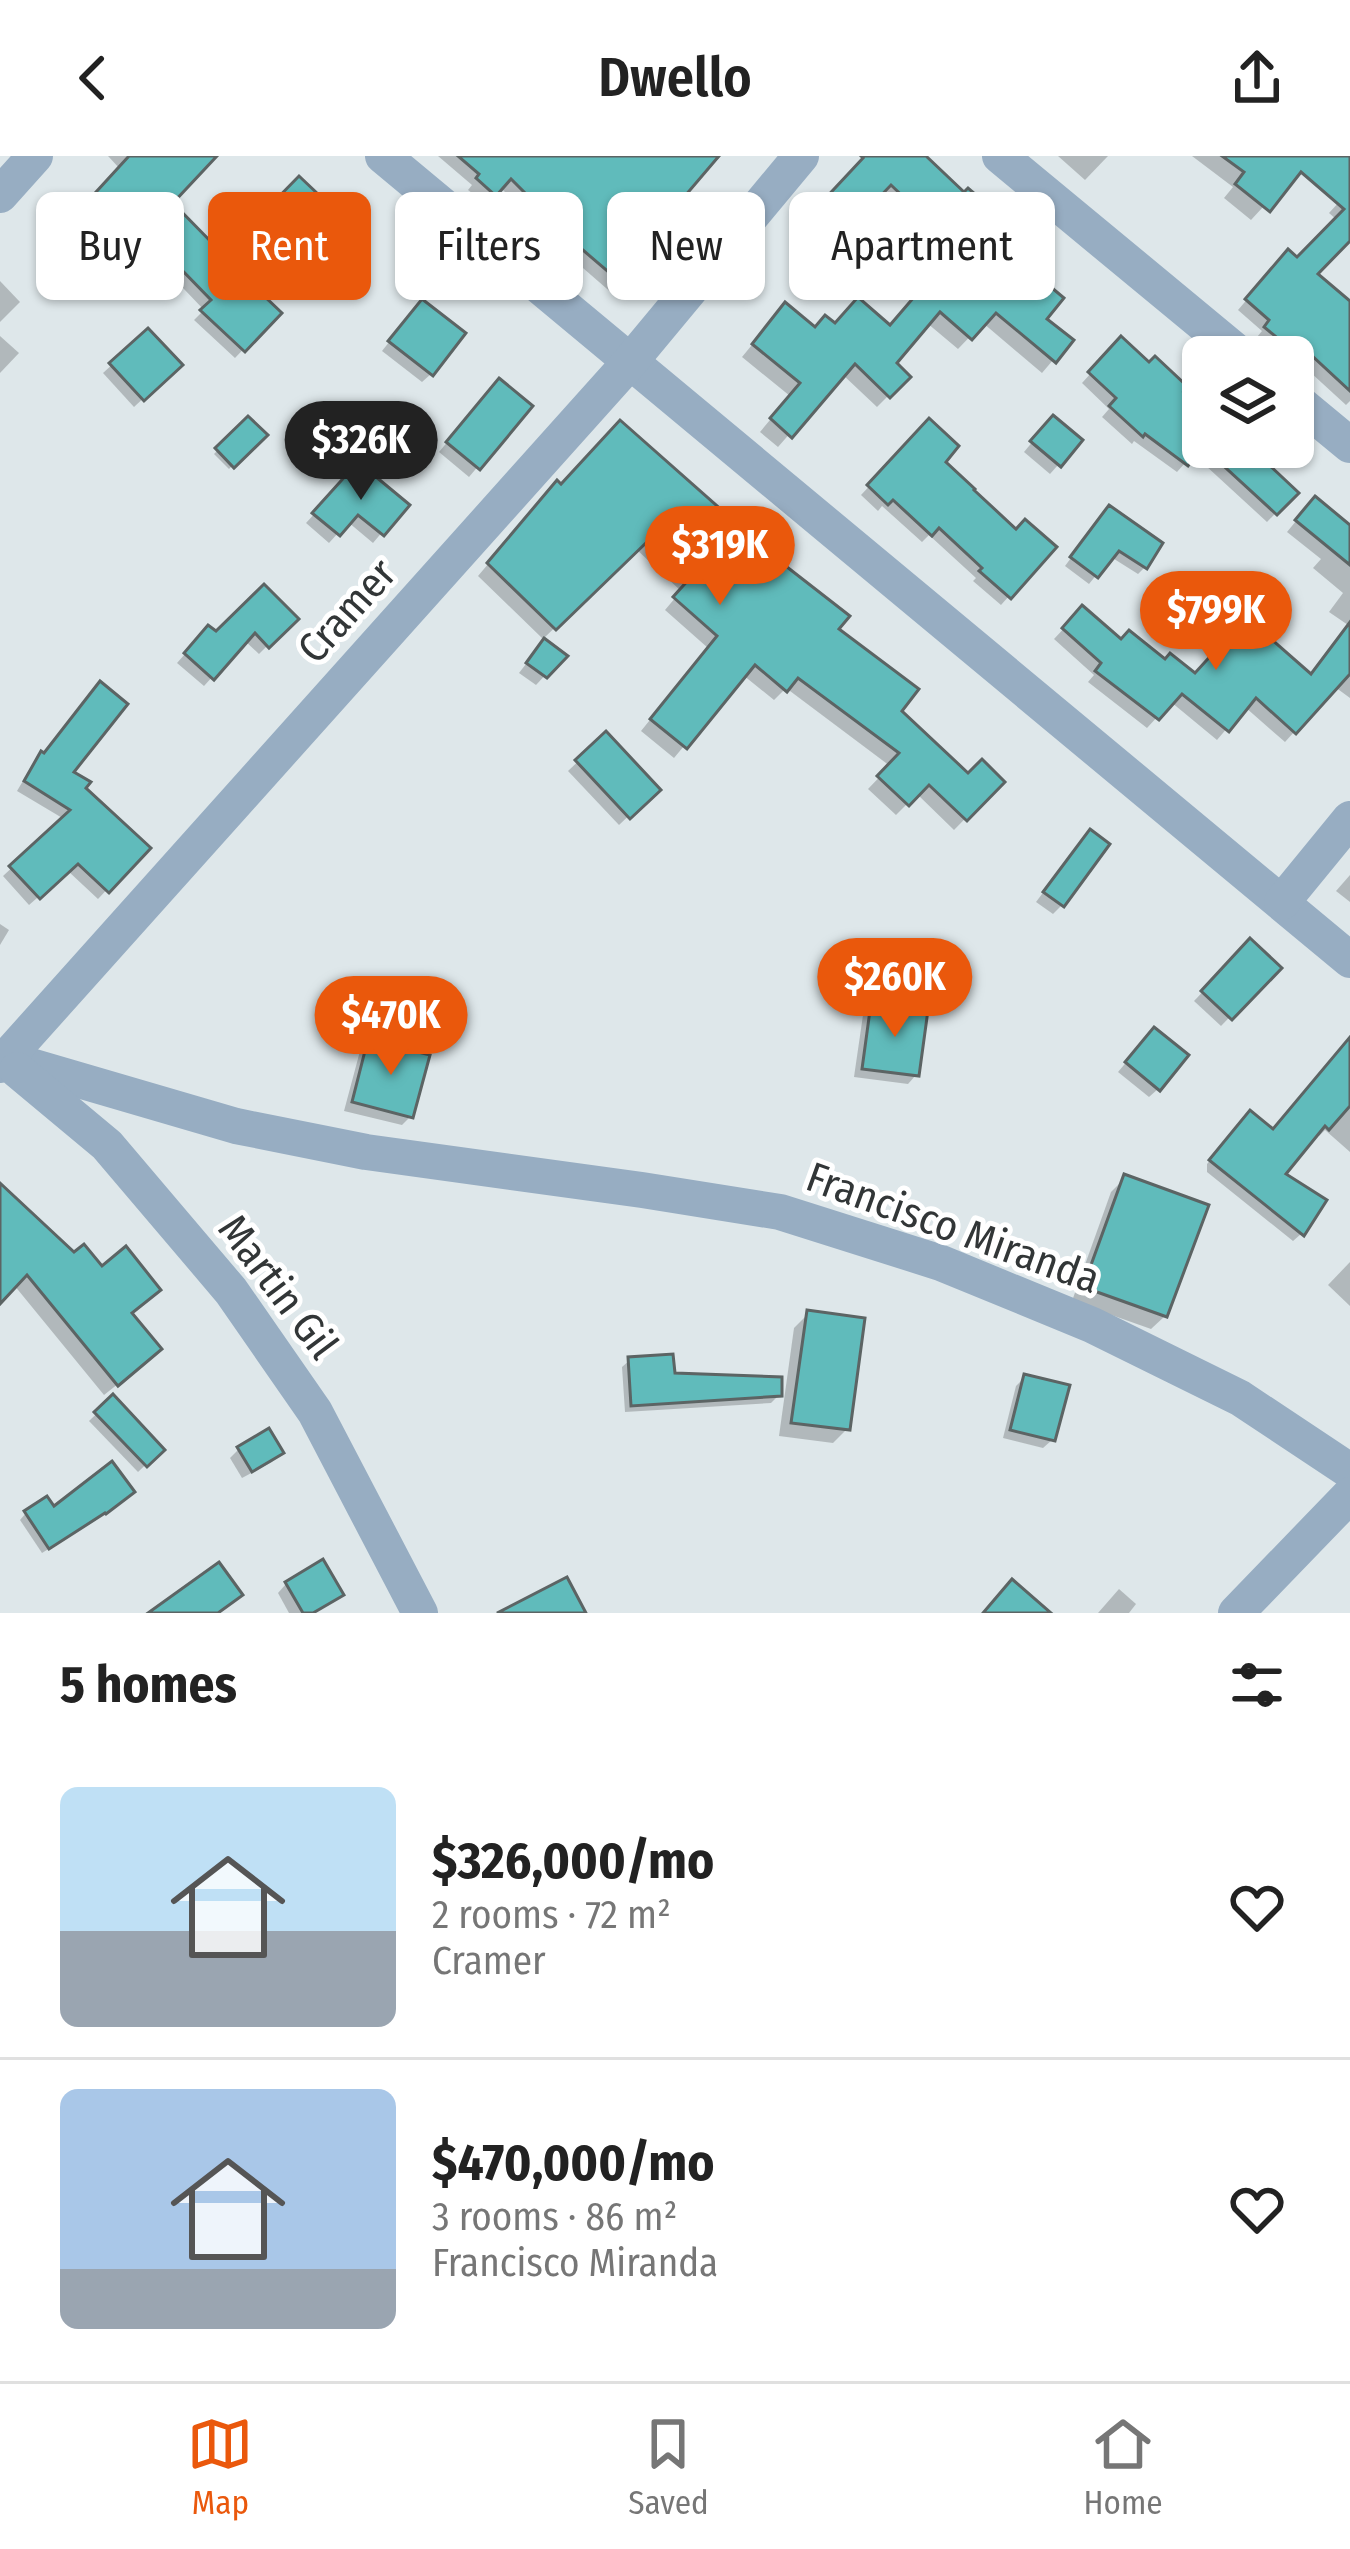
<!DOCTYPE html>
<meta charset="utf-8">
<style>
:root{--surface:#fff;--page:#f6f6f6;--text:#222;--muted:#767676;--line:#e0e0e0;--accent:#ea580c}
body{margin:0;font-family:"Fira Sans Condensed",sans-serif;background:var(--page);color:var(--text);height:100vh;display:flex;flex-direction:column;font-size:45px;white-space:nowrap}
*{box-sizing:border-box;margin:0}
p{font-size:39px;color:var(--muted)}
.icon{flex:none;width:66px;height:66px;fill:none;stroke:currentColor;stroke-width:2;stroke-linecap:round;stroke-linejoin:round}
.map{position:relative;height:1457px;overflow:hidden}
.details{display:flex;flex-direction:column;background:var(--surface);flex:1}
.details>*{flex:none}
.hud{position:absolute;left:36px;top:36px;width:1278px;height:108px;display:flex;gap:24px}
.controls{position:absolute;left:1182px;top:180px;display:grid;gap:24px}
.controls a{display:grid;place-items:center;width:132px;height:132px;border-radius:18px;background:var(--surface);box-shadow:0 3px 9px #0004;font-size:60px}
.price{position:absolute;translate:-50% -102px;padding:0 27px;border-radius:42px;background:var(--accent);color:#fff;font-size:39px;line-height:78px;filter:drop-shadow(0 3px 6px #0008)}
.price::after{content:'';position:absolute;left:50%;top:72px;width:36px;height:27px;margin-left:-18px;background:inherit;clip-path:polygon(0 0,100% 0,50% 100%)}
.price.current{background:#222;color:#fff}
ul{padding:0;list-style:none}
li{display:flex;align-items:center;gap:36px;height:300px;padding:0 60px}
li+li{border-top:3px solid var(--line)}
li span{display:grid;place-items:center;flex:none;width:336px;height:240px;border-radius:18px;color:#555}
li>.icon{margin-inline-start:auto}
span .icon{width:144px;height:144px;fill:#fffc;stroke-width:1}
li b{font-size:51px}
h2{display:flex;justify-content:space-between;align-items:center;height:144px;padding:0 60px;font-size:51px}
.tag{padding:0 42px;border-radius:18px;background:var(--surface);box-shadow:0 3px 9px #0004;font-size:42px;line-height:108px}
.tag.current{background:var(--accent);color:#fff}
header{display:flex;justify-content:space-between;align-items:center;height:156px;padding:0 60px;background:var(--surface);font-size:54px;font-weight:600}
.menu{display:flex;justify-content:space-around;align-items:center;height:168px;border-top:3px solid var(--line);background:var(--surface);font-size:33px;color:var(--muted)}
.menu a{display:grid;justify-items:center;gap:6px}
.menu .current{color:var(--accent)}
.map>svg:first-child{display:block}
.shadow{fill:#0003}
.building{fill:#60bbbb;stroke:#5c6464;stroke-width:3}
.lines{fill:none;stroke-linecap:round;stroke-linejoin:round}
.minor{stroke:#97adc2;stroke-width:36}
.labels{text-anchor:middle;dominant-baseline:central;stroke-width:10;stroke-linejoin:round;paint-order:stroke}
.street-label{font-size:42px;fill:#323637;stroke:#fff}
</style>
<header><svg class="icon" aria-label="back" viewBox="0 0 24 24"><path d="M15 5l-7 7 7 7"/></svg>Dwello<svg class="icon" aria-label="share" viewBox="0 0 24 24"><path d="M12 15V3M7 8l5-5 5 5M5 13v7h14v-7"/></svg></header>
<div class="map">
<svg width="1350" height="1457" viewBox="0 0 1350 1457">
<rect width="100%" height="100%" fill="#dee7ea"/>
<!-- shadow -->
<g class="shadow">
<polygon points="108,0 213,0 169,47 278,157 235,202 194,164 204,154 164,112 152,125 80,57 120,13"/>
<polygon points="438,0 721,0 662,62 673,71 614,139 568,99 500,31 485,47 468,34 472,29"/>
<polygon points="868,0 922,0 986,80 1043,164 1070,184 1042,217 983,167 958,193 927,167 892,208 907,221 877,251 842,218 778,291 760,276 790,240 742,201 774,162 814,174 835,171 889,173 929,126 907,106 926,84 877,39 837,82 813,59"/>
<polygon points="1058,0 1108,0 1085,24"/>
<polygon points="1192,0 1310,0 1251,64 1224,42 1233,31"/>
<polygon points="1350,34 1350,81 1314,119 1350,149 1350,245 1346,249 1286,194 1280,200 1257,181 1262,175 1238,154 1279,106 1297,105 1337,64 1329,57"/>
<polygon points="0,125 20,146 0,166"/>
<polygon points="413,156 431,218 422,226 382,195"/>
<polygon points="148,176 179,209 134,251 103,217"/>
<polygon points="0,180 19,197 0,217"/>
<polygon points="1121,184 1180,237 1203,253 1203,291 1246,291 1295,337 1267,366 1193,298 1177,316 1134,285 1132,288 1102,261 1109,253 1082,227"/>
<polygon points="490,235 529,250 469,321 439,296"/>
<polygon points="248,264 264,279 229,313 214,298"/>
<polygon points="929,267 942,306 1015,377 1053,391 1001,449 973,425 976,422 929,379 922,386 882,350 878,355 861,339"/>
<polygon points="1044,272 1058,309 1050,318 1024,296"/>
<polygon points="350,319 405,349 373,387 348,366 329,387 306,367"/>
<polygon points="546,339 724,369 834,474 898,556 968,621 1001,626 954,674 917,638 896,659 868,633 890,610 786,532 774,544 743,519 674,602 641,575 708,492 665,454 681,435 636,393 543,483 478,420"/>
<polygon points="1305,354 1350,373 1350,542 1335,531 1285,586 1245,551 1217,584 1171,546 1147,572 1088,526 1094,519 1054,483 1082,453 1120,487 1195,521 1309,521 1348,469 1329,456 1343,437 1313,412 1321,403 1287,376"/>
<polygon points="1102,360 1145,411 1138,418 1111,401 1089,428 1065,410"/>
<polygon points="294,463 259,498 245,485 204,530 177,507 200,481"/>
<polygon points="536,495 563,500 536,529 519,517"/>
<polygon points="606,579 657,633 619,669 568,615"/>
<polygon points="42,599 70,616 83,633 146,692 98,743 68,715 29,749 3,720 64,663 17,635 33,608"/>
<polygon points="1081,686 1062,749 1053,758 1036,746"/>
<polygon points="1350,719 1350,746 1336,735"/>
<polygon points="0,768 9,774 0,789"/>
<polygon points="1250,786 1277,812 1221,870 1194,845"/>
<polygon points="872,850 916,919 908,928 854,921 863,859"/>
<polygon points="1145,884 1158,933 1149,941 1118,916"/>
<polygon points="369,886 411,960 402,969 344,955 360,895"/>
<polygon points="1350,944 1350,996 1325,974 1319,980 1316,977 1282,1018 1301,1078 1293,1085 1207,1016 1207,1008 1242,966 1272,976"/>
<polygon points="1125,1022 1165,1160 1151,1173 1072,1145 1111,1036"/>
<polygon points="0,1031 74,1100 101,1114 129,1158 147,1205 104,1239 14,1129 0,1143"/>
<polygon points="1350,1106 1350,1150 1328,1129"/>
<polygon points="808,1158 847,1273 833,1287 779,1280 794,1172"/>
<polygon points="630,1204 672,1220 779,1239 771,1247 625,1256 622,1211"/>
<polygon points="1025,1221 1052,1284 1043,1292 1003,1282 1016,1230"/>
<polygon points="112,1243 161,1294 138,1316 89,1265"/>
<polygon points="239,1293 280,1297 272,1306 242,1322 230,1302"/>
<polygon points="125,1342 99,1362 42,1397 20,1364 26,1357"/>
<polygon points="286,1428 340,1438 315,1457 289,1457 278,1437"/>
<polygon points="1119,1433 1136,1448 1129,1457 1098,1457"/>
</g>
<!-- building -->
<g class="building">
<polygon points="129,0 217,0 173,47 223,98 299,20 319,39 242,119 282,157 245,196 200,154 211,144 174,106 162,119 86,47"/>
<polygon points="458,0 719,0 667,61 678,70 626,131 577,89 511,23 496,40 476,22 479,18"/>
<polygon points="861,0 926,0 964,36 968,32 1004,63 990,80 1064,142 1047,163 1074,184 1056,207 996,157 972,184 940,156 897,207 911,221 890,242 855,208 792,282 770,262 800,227 752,188 785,146 815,171 825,159 835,167 858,141 890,169 939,112 917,93 935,71 891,29 850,72 822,46 863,2"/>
<polygon points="1222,0 1350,0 1350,85 1318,118 1350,145 1350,235 1297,186 1291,193 1264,171 1269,164 1245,143 1288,93 1297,101 1344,53 1301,16 1270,56 1235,28 1244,16"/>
<polygon points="422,143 466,177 433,220 388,185"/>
<polygon points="148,172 183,209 144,245 109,207"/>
<polygon points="1121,180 1149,206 1155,200 1189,232 1184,236 1203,250 1203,289 1188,310 1145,278 1143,281 1109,250 1116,242 1088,216"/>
<polygon points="499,222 533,250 480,314 446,286"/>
<polygon points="1053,259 1083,284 1061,311 1030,285"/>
<polygon points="248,260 268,279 234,312 215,292"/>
<polygon points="929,262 959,290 946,306 975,333 974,334 1016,373 1025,363 1057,391 1011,443 979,415 982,412 939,372 932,380 893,344 888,349 867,329"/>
<polygon points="620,264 733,364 728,369 774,410 778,404 850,460 839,473 919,533 902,555 968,617 982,603 1005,626 967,665 929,629 909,650 877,620 899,597 798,522 787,536 755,509 687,593 650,563 717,480 673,441 690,422 649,384 556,474 487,407 557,324 561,328"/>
<polygon points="1203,291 1250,291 1299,337 1277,359"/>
<polygon points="358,306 410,349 384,380 358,359 340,380 312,357"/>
<polygon points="1315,340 1350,369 1350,409 1295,364"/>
<polygon points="1109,349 1163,387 1147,413 1119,395 1098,422 1070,401"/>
<polygon points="264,428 299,463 269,492 255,477 214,524 184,497 208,469 216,475"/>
<polygon points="1082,449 1121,483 1129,474 1165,503 1170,497 1195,517 1246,461 1311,518 1350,466 1350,518 1296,578 1256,542 1229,576 1182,538 1159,564 1095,515 1101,507 1062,472"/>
<polygon points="544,482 568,500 547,522 526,507"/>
<polygon points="100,525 128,548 74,616 91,626 86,632 151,692 109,737 78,708 40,743 9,710 70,654 24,625 41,595 44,597"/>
<polygon points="606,575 661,634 630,663 575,604"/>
<polygon points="1090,673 1110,688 1064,751 1043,736"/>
<polygon points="1250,782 1282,812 1232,864 1201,835"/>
<polygon points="871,847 928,854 919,920 862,913"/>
<polygon points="1154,871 1189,899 1160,935 1125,906"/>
<polygon points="1350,881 1350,950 1329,974 1325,970 1286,1018 1327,1044 1304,1080 1209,1004 1250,954 1273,973"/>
<polygon points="368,883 430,899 413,962 352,946"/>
<polygon points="1124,1018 1209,1049 1167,1161 1083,1131"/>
<polygon points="0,1027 74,1096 84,1088 102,1110 126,1090 161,1134 132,1157 162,1193 118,1230 27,1119 0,1148"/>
<polygon points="807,1154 865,1162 850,1274 791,1267"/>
<polygon points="673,1198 675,1217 782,1221 782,1240 631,1250 628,1201"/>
<polygon points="1024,1218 1070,1229 1055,1285 1010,1274"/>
<polygon points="113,1238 165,1294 147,1311 94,1256"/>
<polygon points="269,1272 284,1297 252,1316 237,1291"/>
<polygon points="112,1305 135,1336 106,1358 105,1357 49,1393 24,1355 47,1340 54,1350"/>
<polygon points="323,1403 344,1439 313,1457 303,1457 285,1426"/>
<polygon points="219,1406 243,1439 218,1457 148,1457"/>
<polygon points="567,1421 586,1457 497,1457"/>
<polygon points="1012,1423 1051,1457 983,1457"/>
</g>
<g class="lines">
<!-- minor -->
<g class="minor">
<polyline points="383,0 1350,804"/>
<polyline points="1000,0 1243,201"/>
<polyline points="0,39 35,0"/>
<polyline points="1293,242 1350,289"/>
<polyline points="1282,746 1350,663"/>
<polyline points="0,901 236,970 366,996 642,1034 780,1056 941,1107 1092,1169 1240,1242 1350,1315"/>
<polyline points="0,909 629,207 801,0"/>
<polyline points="17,914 107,989 231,1135 315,1256 420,1457"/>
<polyline points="1236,1457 1350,1339"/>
</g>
</g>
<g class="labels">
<!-- street labels -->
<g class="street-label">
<text transform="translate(347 455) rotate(-48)">Cramer</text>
<text transform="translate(953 1072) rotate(20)">Francisco Miranda</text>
<text transform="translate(278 1131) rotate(53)">Martin Gil</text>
</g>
</g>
</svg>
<div class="controls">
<a><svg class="icon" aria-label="layers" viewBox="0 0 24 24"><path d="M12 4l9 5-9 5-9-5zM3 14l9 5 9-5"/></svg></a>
</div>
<b class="price current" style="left:361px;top:347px">$326K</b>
<b class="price" style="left:720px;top:452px">$319K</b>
<b class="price" style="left:1216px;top:517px">$799K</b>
<b class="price" style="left:895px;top:884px">$260K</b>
<b class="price" style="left:391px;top:922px">$470K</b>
<div class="hud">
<a class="tag">Buy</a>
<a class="tag current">Rent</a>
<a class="tag">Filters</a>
<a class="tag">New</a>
<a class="tag">Apartment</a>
</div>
</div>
<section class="details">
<h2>5 homes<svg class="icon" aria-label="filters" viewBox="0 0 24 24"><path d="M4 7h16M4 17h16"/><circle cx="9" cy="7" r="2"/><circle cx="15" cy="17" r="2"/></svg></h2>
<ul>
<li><span style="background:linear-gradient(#bfe0f5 60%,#9aa5b1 0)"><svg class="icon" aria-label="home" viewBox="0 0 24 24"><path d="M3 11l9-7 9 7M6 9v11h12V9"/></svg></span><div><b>$326,000/mo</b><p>2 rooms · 72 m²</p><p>Cramer</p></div><svg class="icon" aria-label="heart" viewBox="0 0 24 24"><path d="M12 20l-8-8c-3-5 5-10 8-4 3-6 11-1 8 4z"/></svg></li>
<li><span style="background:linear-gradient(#a9c7e8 75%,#9aa5b1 0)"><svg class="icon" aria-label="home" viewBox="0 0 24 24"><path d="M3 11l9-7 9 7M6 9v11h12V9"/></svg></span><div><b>$470,000/mo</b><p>3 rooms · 86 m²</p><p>Francisco Miranda</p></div><svg class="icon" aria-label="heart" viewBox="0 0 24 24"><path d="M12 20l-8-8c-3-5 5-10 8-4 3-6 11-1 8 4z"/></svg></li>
</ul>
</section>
<nav class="menu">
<a class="current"><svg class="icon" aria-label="map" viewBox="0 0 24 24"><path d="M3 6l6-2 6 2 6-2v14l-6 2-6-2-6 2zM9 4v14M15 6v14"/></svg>Map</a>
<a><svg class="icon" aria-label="saved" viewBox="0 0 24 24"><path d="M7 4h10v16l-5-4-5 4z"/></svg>Saved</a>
<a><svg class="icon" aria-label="home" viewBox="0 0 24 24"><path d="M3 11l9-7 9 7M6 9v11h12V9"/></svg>Home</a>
</nav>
